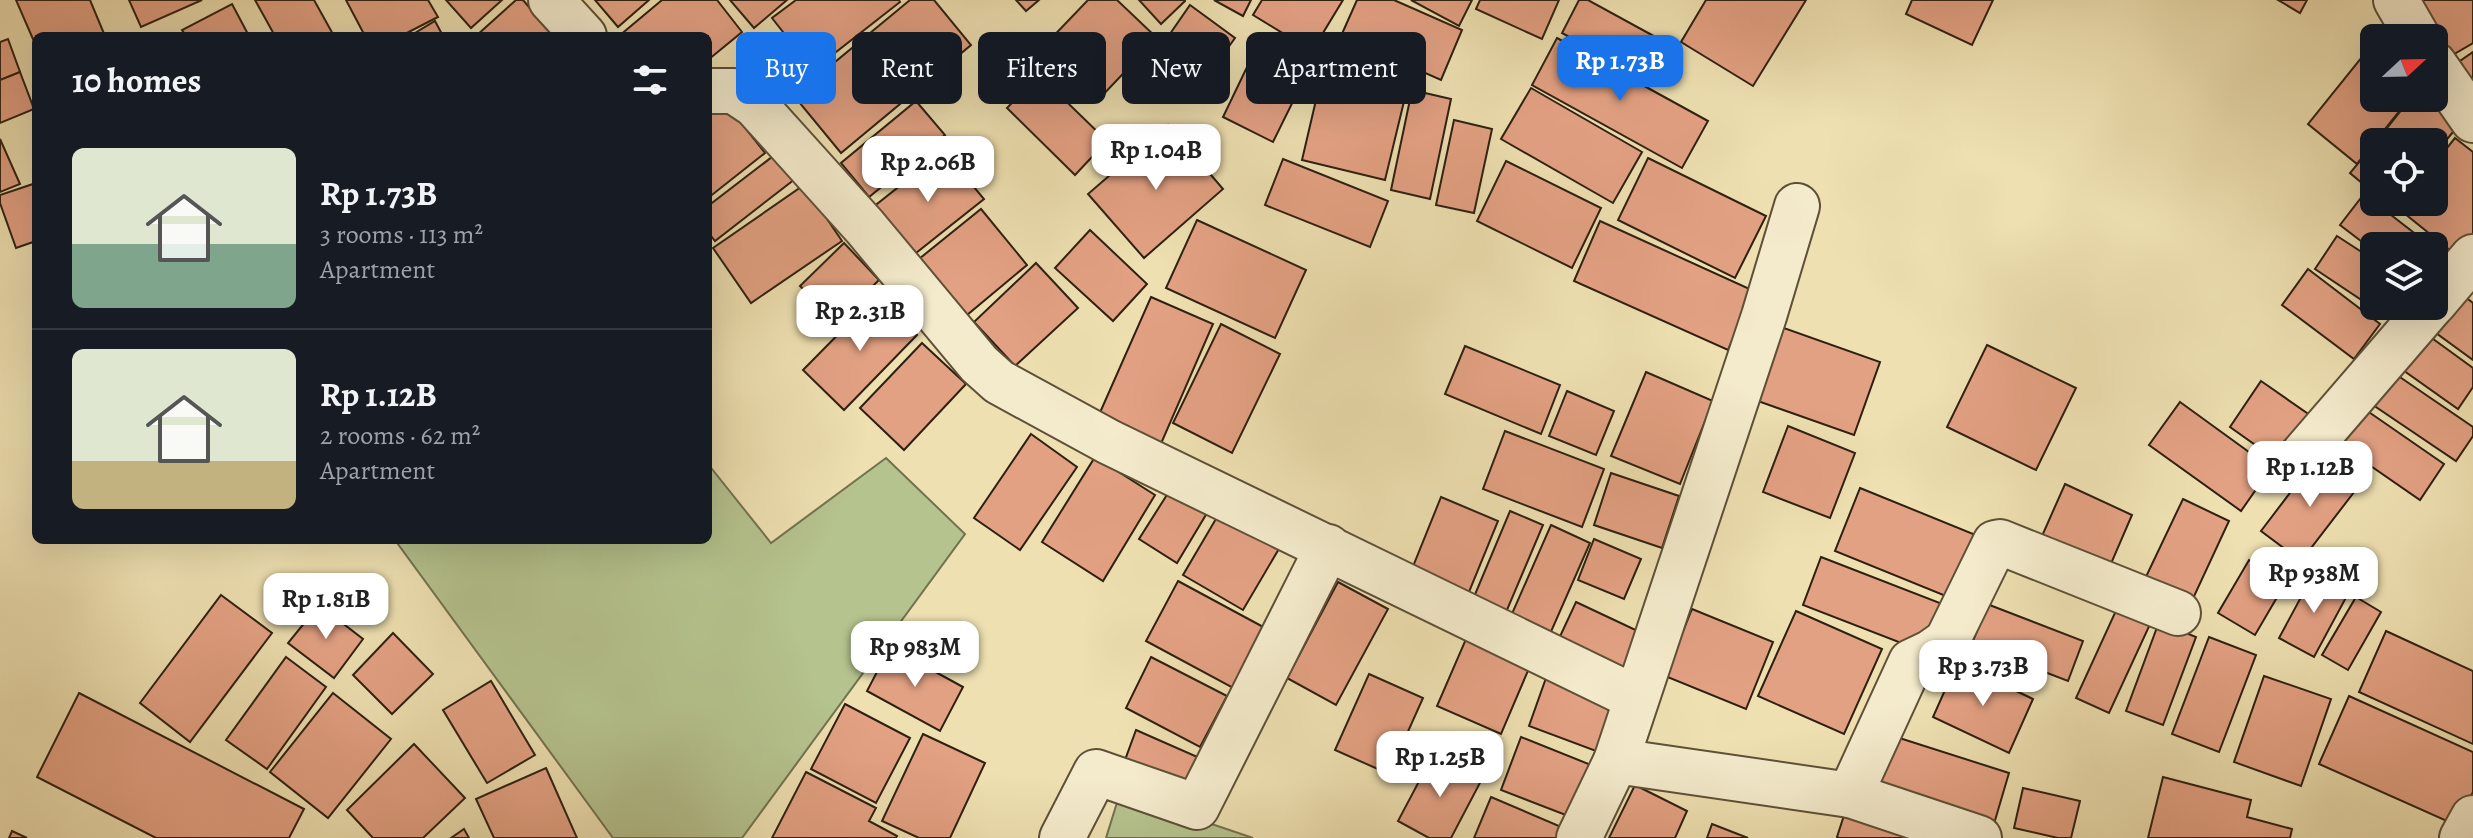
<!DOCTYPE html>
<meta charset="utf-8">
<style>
:root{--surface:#171b24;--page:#20242c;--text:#f1f3f6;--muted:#9ea1a6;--line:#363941;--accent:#1a73e8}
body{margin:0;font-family:Alegreya,serif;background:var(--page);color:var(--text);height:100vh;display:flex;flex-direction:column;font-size:30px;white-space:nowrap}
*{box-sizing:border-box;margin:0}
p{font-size:26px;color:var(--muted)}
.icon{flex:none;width:44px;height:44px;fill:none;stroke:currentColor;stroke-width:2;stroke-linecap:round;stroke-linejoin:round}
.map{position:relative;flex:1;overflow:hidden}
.panel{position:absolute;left:32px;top:32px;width:680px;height:512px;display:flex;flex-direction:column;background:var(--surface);border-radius:12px;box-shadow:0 8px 32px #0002}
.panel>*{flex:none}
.top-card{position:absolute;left:736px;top:32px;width:760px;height:72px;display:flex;gap:16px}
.needle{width:52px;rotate:68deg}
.fabs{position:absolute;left:2360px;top:24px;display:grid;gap:16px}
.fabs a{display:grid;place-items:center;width:88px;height:88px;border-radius:12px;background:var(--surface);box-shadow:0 8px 32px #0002;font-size:40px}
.price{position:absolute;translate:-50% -68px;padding:0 18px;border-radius:16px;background:#fff;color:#222;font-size:26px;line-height:52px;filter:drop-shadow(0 2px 4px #0008)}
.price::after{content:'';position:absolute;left:50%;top:48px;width:24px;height:18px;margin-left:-12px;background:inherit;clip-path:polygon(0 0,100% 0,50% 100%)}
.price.on{background:var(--accent);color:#fff}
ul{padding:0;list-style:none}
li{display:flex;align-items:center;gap:24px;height:200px;padding:0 40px}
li+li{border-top:2px solid var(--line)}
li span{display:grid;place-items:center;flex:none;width:224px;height:160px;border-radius:12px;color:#555}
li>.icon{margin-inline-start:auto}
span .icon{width:96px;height:96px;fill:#fffc;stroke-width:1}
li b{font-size:34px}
h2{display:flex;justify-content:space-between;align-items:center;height:96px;padding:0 40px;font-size:34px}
.pill{padding:0 28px;border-radius:12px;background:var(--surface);box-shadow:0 8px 32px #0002;font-size:28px;line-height:72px}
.pill.on{background:var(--accent);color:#fff}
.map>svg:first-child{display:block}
.green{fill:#b5c38e;stroke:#72724f;stroke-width:2}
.building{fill:#e3a183;stroke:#2e2010;stroke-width:2}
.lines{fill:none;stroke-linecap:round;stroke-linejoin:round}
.minor-casing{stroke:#5e5038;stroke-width:48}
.minor{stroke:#f4ebcc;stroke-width:44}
</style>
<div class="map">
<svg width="2473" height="838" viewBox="0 0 2473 838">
<rect width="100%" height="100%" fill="#eee0b1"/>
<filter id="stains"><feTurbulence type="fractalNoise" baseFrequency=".0025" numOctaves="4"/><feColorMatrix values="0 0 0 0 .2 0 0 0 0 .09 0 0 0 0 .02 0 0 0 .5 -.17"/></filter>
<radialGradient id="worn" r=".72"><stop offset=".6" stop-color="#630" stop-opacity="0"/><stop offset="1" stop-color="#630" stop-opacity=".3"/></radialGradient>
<!-- green -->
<g class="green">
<polygon points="886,458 965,534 742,838 613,838 395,540 708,540 708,464 771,543"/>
<polygon points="1120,793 1253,838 1106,838"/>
</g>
<!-- building -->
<g class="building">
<polygon points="16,0 90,0 105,36 36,36 36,46"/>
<polygon points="129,0 202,0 141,27"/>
<polygon points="255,0 314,0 334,36 275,36"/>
<polygon points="346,0 428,0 438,17 401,36 365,36"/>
<polygon points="446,0 502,0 471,28"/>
<polygon points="516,0 523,0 554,36 476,36"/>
<polygon points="595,0 649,0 618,27"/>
<polygon points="662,0 717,0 742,32 708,60 708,36 619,36"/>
<polygon points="730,0 787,0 754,28"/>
<polygon points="796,0 899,0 900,2 813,70 772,18"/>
<polygon points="910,0 934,0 971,45 841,153 794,96"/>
<polygon points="1016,0 1039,0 1026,11"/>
<polygon points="1088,0 1117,0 1157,38 1098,100 1043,47"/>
<polygon points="1139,0 1185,0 1185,1 1161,24"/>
<polygon points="1214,0 1251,0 1243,16"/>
<polygon points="1262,0 1343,0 1312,51 1253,15"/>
<polygon points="1357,0 1394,0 1462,30 1441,80 1341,36"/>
<polygon points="1411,0 1472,0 1459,26"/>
<polygon points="1480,0 1559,0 1542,39 1476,9"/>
<polygon points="1579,0 1588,0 1672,46 1653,83 1562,33"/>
<polygon points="1706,0 1806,0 1753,86 1681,42"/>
<polygon points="1912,0 1993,0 1972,45 1906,14"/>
<polygon points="2278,0 2307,0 2300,13"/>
<polygon points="2409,0 2473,0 2473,43 2444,60"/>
<polygon points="232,4 249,36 186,36 182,30"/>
<polygon points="1190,5 1235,38 1189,102 1145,70"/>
<polygon points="435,21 443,36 410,36"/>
<polygon points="1557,38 1708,121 1682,168 1532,85"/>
<polygon points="8,39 20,72 0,80 0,42"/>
<polygon points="1259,42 1310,67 1273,142 1223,117"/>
<polygon points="2374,42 2374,98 2410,98 2357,164 2308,124"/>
<polygon points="2473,52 2473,93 2454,65"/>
<polygon points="1323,70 1407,89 1385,180 1302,160"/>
<polygon points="20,72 34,109 0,123 0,80"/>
<polygon points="1039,75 1107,141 1075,175 1007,108"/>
<polygon points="1531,88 1642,152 1613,203 1501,139"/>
<polygon points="1412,90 1451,99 1430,199 1391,190"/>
<polygon points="719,95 765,153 708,198 708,104"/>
<polygon points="2411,98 2425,98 2458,126 2434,155 2434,142 2376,142"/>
<polygon points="916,101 945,135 869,197 841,163"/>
<polygon points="1454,120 1492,129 1474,213 1436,205"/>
<polygon points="1168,125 1223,189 1144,258 1088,194"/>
<polygon points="2455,138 2473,152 2473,234 2456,255 2399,209 2404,202 2434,202 2434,164"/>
<polygon points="0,139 20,184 0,192"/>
<polygon points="2374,144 2374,193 2350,173"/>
<polygon points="785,147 804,172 715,241 708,232 708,206"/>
<polygon points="944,151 984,199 911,257 872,208"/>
<polygon points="1648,158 1766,216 1735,278 1618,220"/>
<polygon points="1283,159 1388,201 1370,247 1265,205"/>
<polygon points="1506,161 1601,208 1572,268 1477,221"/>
<polygon points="36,183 36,241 16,248 0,203 0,195"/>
<polygon points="804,185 842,241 751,303 713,248"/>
<polygon points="2364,194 2431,246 2374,246 2374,251 2340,225"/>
<polygon points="981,209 1027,265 961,320 914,263"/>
<polygon points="1197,220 1306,270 1275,338 1166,288"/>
<polygon points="1600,221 1754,291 1728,350 1574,281"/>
<polygon points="1090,230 1147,284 1113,321 1055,268"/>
<polygon points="2337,236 2374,260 2374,306 2402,306 2393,321 2315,269"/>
<polygon points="844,243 879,280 836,322 800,286"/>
<polygon points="1036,263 1078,308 1015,366 974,322"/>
<polygon points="2308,269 2380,324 2354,359 2282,305"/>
<polygon points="2452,287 2473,303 2473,360 2425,325"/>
<polygon points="876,296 917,335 844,410 803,370"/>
<polygon points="1151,297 1213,324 1160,446 1098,417"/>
<polygon points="1221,324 1280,354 1232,453 1173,423"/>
<polygon points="1778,326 1880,362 1854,435 1752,399"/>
<polygon points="2418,328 2473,368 2473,387 2458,409 2393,363"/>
<polygon points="922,343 966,384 904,450 860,408"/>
<polygon points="1987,345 2076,388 2036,470 1947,427"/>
<polygon points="1465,346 1560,385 1541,434 1445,394"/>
<polygon points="2391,371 2473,427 2473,436 2456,461 2370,403"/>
<polygon points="1646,372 1713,401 1680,484 1611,456"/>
<polygon points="2261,381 2317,420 2285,466 2230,427"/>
<polygon points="1567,391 1614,411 1596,455 1549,436"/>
<polygon points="2180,402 2271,468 2241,511 2149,445"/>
<polygon points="2363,408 2444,464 2420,500 2339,444"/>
<polygon points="1788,426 1855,453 1830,518 1763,492"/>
<polygon points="1505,431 1604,469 1582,527 1483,489"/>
<polygon points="1031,434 1077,467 1020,550 974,518"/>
<polygon points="2318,456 2358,487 2301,561 2261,531"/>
<polygon points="1095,457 1155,495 1103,581 1042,542"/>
<polygon points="1611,473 1679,496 1662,548 1594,525"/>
<polygon points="2065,484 2132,515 2110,566 2042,536"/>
<polygon points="1860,488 1983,538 1958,601 1835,551"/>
<polygon points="1170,490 1207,513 1177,563 1139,539"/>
<polygon points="1441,497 1498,521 1469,592 1412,569"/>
<polygon points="2183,499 2229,521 2190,605 2143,583"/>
<polygon points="1510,511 1543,525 1504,617 1471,604"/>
<polygon points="1220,512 1280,547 1243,610 1183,575"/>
<polygon points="1551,525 1590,543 1550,634 1511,616"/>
<polygon points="1594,539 1641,559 1624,599 1578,580"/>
<polygon points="1821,557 1945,605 1927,653 1803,605"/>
<polygon points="2249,560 2286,582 2255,635 2218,613"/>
<polygon points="2314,573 2349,592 2314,657 2279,638"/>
<polygon points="1178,581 1267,629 1235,689 1146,641"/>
<polygon points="1338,582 1388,609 1336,705 1287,678"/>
<polygon points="221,595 272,633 190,742 140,703"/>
<polygon points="2356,597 2381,612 2348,670 2322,655"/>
<polygon points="1576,602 1642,633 1623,676 1556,645"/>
<polygon points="1987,604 2083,641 2068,681 1972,644"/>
<polygon points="2119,604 2152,620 2109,713 2076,698"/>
<polygon points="319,605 363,639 334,678 288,643"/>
<polygon points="1692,609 1773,642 1746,709 1665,676"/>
<polygon points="1796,611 1882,649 1844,734 1758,696"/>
<polygon points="2159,622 2196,637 2163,725 2126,711"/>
<polygon points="2386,631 2473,671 2473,744 2359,692"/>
<polygon points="393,633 433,674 392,714 353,675"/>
<polygon points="2209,637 2256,655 2219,752 2172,734"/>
<polygon points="1466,639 1530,666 1501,734 1437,706"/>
<polygon points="890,647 963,687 940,731 867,691"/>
<polygon points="286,657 326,687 267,769 226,740"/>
<polygon points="1151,657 1227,696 1200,747 1126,708"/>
<polygon points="1957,663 2033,699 2009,753 1933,717"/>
<polygon points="1369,674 1423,698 1389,774 1335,750"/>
<polygon points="2264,676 2331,699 2301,786 2234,762"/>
<polygon points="1546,678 1621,706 1604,754 1529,726"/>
<polygon points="491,681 535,755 487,783 443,710"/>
<polygon points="79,693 304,809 289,838 156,838 37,777"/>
<polygon points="333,693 391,739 328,818 270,772"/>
<polygon points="2349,696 2473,752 2473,792 2458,826 2319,764"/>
<polygon points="845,704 910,738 876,803 811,769"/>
<polygon points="1136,730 1202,759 1190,788 1125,760"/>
<polygon points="923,734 985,763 950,838 919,838 882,821"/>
<polygon points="1890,735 2009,773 1991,834 1871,798"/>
<polygon points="1521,737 1596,767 1576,819 1501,790"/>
<polygon points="414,744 465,798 423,838 373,838 347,810"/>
<polygon points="1434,753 1482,779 1451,838 1429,838 1398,821"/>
<polygon points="546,768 577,838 494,838 476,799"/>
<polygon points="806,772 876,808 869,821 897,836 896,838 772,838"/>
<polygon points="2163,777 2251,800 2247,817 2292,829 2290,838 2148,838"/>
<polygon points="1635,785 1687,811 1675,838 1609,838"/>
<polygon points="2023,788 2080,801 2071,838 2058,838 2014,828"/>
<polygon points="1491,797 1566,829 1562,838 1474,838"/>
<polygon points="1848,803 1949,838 1839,838 1837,837"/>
<polygon points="1712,824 1748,838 1707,838"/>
<polygon points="464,829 469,838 451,838"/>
<polygon points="12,831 27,838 9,838"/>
</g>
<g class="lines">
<!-- minor casing -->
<g class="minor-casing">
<g id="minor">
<polyline points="551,0 584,36"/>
<polyline points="2396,0 2418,38"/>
<polyline points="2434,64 2473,120"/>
<polyline points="708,91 734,91 755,105 865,227 979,364 999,382 1109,442 1636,698"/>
<polyline points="2434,303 2473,257"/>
<polyline points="2300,458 2431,306"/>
<polyline points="1616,761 1850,795 1979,838"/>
<polyline points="1850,795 1911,662 1930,653 1947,641 1995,543 2000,542 2178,613"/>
<polyline points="1062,838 1096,772 1197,807 1328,547"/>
<polyline points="1579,838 1616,761 1764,316 1797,206"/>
<polyline points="2462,838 2473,818"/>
</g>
</g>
<!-- minor -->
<use href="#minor" class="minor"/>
</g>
<rect width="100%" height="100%" filter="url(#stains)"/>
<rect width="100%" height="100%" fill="url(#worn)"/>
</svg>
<div class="fabs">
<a><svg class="needle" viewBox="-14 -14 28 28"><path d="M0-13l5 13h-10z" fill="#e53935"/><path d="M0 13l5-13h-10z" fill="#9ea1a6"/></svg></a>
<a><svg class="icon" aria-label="locate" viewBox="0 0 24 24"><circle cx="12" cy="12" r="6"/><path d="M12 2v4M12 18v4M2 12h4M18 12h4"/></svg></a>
<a><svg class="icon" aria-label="layers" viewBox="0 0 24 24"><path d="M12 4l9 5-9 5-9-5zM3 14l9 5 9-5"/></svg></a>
</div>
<b class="price on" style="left:1620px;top:103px">Rp 1.73B</b>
<b class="price" style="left:1156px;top:192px">Rp 1.04B</b>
<b class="price" style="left:928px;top:204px">Rp 2.06B</b>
<b class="price" style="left:860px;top:353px">Rp 2.31B</b>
<b class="price" style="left:2310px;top:509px">Rp 1.12B</b>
<b class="price" style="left:2314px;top:615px">Rp 938M</b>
<b class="price" style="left:326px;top:641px">Rp 1.81B</b>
<b class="price" style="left:915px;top:689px">Rp 983M</b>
<b class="price" style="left:1983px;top:708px">Rp 3.73B</b>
<b class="price" style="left:1440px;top:799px">Rp 1.25B</b>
<div class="top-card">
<a class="pill on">Buy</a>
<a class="pill">Rent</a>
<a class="pill">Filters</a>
<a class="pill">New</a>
<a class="pill">Apartment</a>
</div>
<section class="panel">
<h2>10 homes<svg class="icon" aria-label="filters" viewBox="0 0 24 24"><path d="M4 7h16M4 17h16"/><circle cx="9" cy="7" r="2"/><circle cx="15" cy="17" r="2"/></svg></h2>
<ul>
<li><span style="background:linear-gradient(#dfe7d0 60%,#7fa58c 0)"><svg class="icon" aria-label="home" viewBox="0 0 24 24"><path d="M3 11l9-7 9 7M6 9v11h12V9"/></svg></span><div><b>Rp 1.73B</b><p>3 rooms · 113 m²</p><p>Apartment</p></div></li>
<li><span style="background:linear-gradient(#dfe7d0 70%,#c2b280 0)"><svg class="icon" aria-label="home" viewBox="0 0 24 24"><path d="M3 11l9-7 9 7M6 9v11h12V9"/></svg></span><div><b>Rp 1.12B</b><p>2 rooms · 62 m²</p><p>Apartment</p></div></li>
</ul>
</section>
</div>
